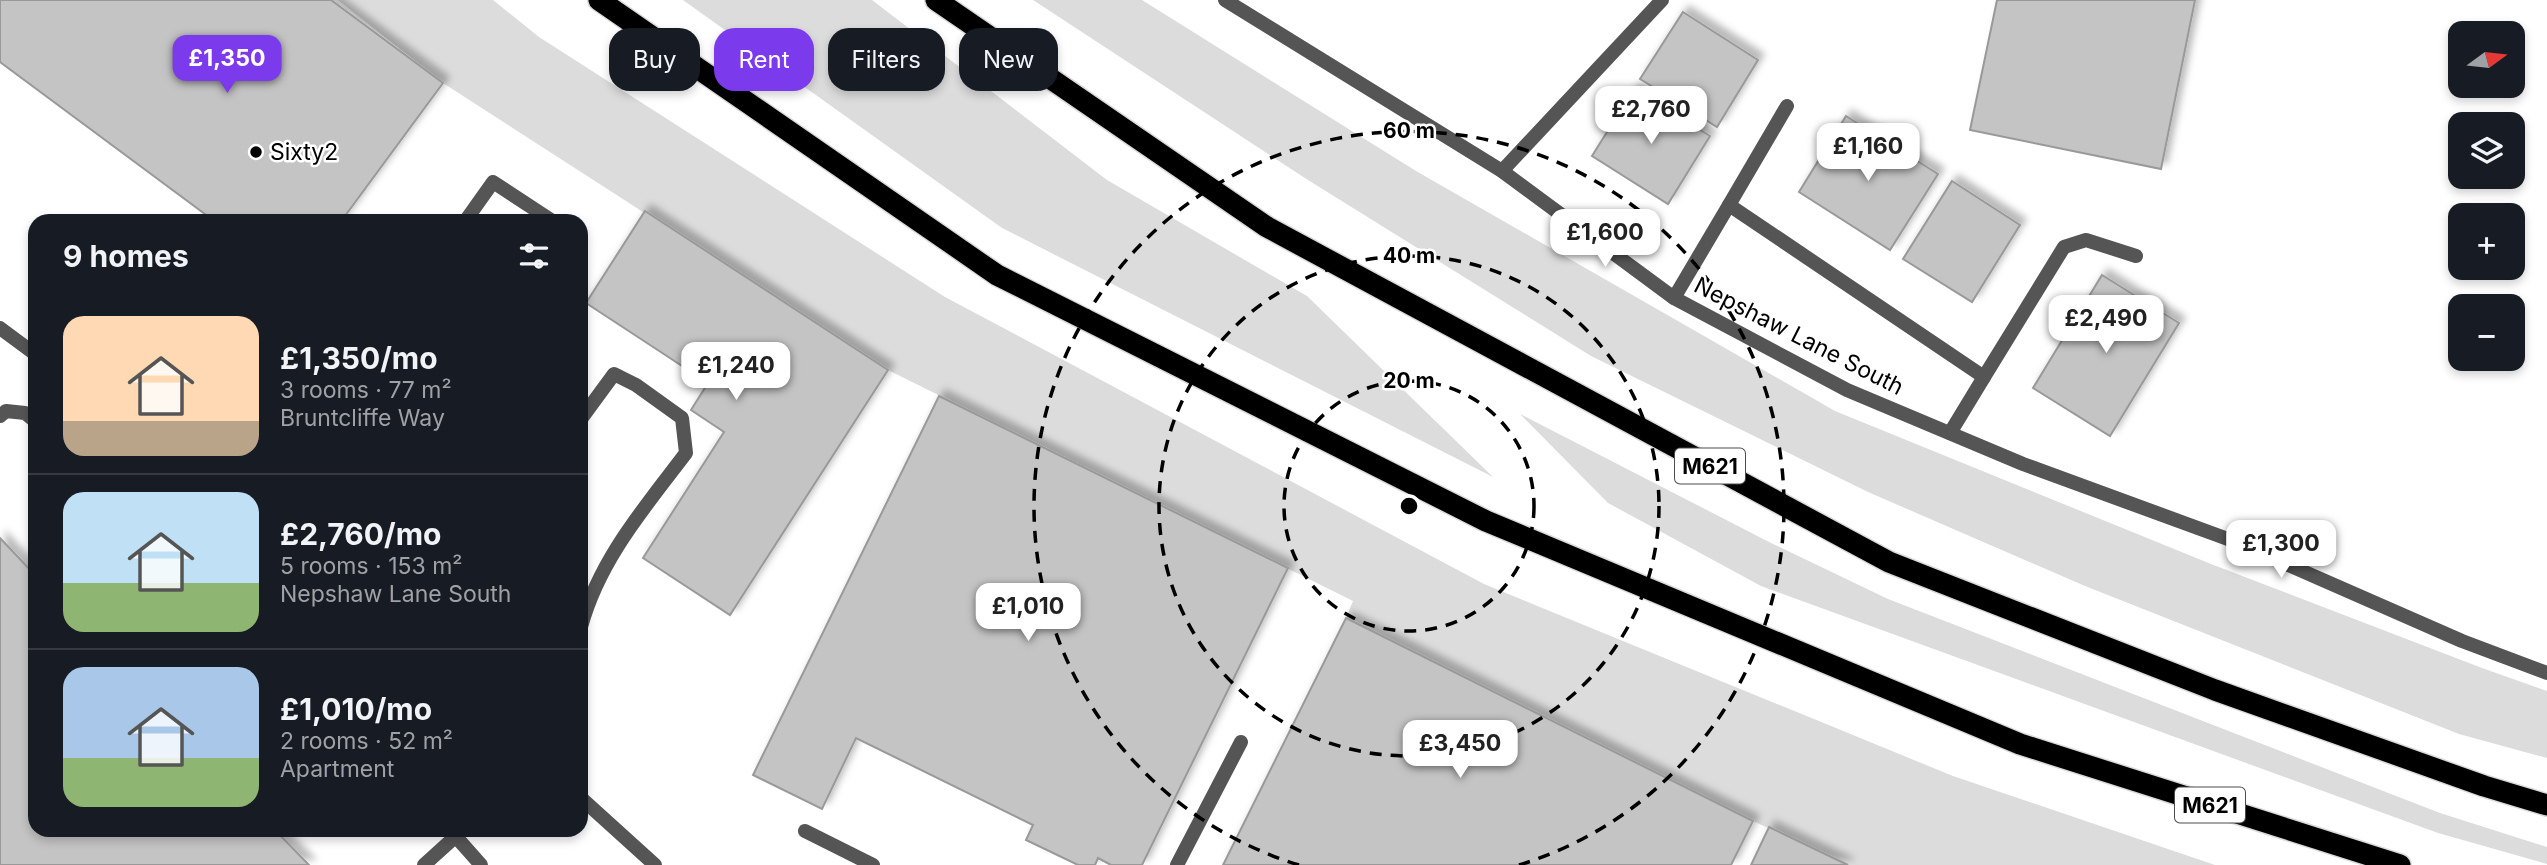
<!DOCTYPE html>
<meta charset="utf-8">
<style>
:root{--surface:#171b24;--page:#20242c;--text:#f1f3f6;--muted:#9ea1a6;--line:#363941;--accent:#7c3aed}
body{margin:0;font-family:Inter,sans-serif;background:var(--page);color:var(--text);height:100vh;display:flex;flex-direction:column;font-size:26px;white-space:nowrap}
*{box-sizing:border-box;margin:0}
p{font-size:23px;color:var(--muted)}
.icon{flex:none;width:38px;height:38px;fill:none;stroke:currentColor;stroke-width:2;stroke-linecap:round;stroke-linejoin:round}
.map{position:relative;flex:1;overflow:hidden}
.details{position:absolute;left:28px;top:214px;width:560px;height:623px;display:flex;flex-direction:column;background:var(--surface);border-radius:21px;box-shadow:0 4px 10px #0003}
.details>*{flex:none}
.hud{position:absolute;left:609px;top:28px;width:665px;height:63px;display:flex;gap:14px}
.needle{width:46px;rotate:75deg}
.buttons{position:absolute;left:2448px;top:21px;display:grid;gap:14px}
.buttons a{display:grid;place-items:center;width:77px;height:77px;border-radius:14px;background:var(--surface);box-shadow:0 4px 10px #0003;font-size:35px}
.price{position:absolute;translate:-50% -60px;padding:0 16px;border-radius:14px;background:#fff;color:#222;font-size:23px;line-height:46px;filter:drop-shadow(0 2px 4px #0008)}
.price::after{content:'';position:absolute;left:50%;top:42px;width:21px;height:16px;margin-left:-10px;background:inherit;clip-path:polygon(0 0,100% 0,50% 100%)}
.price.on{background:var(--accent);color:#fff}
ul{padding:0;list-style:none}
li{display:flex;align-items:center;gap:21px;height:175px;padding:0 35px}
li+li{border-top:2px solid var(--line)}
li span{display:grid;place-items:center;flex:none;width:196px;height:140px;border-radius:21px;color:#555}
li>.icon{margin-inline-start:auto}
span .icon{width:84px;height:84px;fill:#fffc;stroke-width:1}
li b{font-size:30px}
h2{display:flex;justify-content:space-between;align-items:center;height:84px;padding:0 35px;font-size:30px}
.tag{padding:0 24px;border-radius:21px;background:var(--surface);box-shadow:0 4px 10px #0003;font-size:24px;line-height:63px}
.tag.on{background:var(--accent);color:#fff}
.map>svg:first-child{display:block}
.green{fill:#dcdcdc}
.building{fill:#c4c4c4;stroke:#999;stroke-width:2;filter:url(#shadow)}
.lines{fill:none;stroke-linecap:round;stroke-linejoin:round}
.motorway-casing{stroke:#dbdbdb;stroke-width:24}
.service{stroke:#555;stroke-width:14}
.minor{stroke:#555;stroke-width:14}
.motorway{stroke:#000;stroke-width:21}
.ring{fill:none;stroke:#000;stroke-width:3.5;stroke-dasharray:12 9}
.poi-dot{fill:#000;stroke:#fff;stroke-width:2.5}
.labels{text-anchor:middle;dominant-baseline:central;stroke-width:5;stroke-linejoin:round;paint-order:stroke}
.shield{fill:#fff;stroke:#4c4c4c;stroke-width:2}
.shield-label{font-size:21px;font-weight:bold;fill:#000}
.poi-label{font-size:23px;fill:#000;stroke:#fff;text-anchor:start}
.street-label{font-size:23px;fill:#000;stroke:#fff}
.centre{fill:#000;stroke:#fff;stroke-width:3.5}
.ring-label{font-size:21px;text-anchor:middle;font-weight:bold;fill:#000;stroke:#fff;stroke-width:5;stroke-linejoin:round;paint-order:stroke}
</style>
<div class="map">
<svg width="2547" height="865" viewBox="0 0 2547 865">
<defs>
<filter id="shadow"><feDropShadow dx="6" dy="-6" stdDeviation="3.5" flood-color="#0004"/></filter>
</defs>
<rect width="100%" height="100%" fill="#fff"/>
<!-- green -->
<g class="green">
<polygon points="338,0 493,0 539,37 945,297 1484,584 1953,776 2215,865 1848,865 1753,821 1346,618 1353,601 888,370 443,83"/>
<polygon points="683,0 872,0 1107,180 1307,296 1493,477 1002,228"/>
<polygon points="1033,0 1142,0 1416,171 1835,411 2211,564 2482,668 2547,691 2547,758 2459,734 2085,586 1868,492 1591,356 1308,180"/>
<polygon points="1520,414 1771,543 1888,599 2440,813 2547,847 2547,864 2438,833 1761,586 1608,503"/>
</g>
<!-- building -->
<g class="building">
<polygon points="0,0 331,0 443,83 342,220 213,220 0,62"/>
<polygon points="1997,0 2195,0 2161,169 1970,130"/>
<polygon points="1683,12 1758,60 1717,127 1640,79"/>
<polygon points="1634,89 1710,136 1668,204 1592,156"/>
<polygon points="1846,116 1938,174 1890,250 1799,192"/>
<polygon points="1952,181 2020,225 1972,302 1903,259"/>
<polygon points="645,211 888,370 730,615 643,558 724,432 691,410 708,383 586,303"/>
<polygon points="2102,275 2179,323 2110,436 2033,388"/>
<polygon points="939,396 1288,568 1142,865 1111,865 1098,858 1095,865 1078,865 1026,840 1033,825 856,738 822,809 753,775"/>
<polygon points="0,538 35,575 35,830 275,830 309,865 0,865"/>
<polygon points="1346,618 1753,821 1731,865 1223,865"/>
<polygon points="1769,827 1848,865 1751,865"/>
</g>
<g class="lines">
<!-- motorway casing -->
<g class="motorway-casing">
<g id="motorway">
<polyline points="599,0 997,275 1486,521 2020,744 2400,865"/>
<polyline points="936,0 1267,227 1889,562 2215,690 2484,786 2547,805"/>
</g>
</g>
<!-- service -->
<g class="service">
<polyline points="1729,205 1787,106"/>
<polyline points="466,220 493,182 551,220"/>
<polyline points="1674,298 1729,205 1984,377 2064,247 2086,240 2136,256"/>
<polyline points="0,416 6,411 25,413 35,421"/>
<path d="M581 419 614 374 636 385 682 418 686 453C645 507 599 560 581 627"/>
<polyline points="1950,433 1984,377"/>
<polyline points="450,830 481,865"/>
<polyline points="805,831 873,865"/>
<polyline points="424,865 456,836"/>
<polyline points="1177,865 1241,742"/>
</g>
<!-- minor -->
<g class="minor">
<polyline points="1225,0 1502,171 1674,298 1847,390 2023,464 2236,542 2462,641 2547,673"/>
<polyline points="1502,171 1662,0"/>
<polyline points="0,328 35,354"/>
<polyline points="581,798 655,865"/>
</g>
<!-- motorway -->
<use href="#motorway" class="motorway"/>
</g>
<!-- distance rings -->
<g class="ring">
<circle cx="1409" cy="506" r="125"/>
<circle cx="1409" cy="506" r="250"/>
<path d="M1299 865A375 375 0 1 1 1519 865"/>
</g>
<!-- markers -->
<circle class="poi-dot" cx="256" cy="152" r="7"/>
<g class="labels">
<!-- shield labels -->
<g class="shield">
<rect x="1675" y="448.5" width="70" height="35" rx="5"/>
<rect x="2175" y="787.5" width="70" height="35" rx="5"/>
</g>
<g class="shield-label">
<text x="1710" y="466">M621</text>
<text x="2210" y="805">M621</text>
</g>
<!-- poi labels -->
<g class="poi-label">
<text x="270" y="152">Sixty2</text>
</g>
<!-- street labels -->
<g class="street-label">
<text transform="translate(1799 336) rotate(27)">Nepshaw Lane South</text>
</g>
</g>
<circle cx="1409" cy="506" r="10" class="centre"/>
<g class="ring-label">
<text x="1409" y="138">60 m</text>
<text x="1409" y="263">40 m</text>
<text x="1409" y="388">20 m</text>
</g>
</svg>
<div class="buttons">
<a><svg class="needle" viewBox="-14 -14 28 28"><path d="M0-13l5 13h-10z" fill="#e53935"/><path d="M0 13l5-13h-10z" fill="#9ea1a6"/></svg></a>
<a><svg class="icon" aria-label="layers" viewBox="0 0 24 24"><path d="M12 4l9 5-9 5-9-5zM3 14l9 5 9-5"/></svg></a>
<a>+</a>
<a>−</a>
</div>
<b class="price on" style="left:227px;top:95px">£1,350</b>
<b class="price" style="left:1651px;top:146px">£2,760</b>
<b class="price" style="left:1868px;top:183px">£1,160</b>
<b class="price" style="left:1605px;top:269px">£1,600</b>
<b class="price" style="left:2106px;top:355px">£2,490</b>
<b class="price" style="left:736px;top:402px">£1,240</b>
<b class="price" style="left:2281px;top:580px">£1,300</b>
<b class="price" style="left:1028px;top:643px">£1,010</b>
<b class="price" style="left:1460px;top:780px">£3,450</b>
<div class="hud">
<a class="tag">Buy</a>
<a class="tag on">Rent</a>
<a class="tag">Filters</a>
<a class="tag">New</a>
</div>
<section class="details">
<h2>9 homes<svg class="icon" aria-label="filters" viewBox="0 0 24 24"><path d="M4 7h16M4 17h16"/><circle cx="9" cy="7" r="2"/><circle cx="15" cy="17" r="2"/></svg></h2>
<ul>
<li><span style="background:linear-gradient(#ffd9b3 75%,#b9a48a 0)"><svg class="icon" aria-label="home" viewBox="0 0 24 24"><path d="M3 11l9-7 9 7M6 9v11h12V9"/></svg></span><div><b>£1,350/mo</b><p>3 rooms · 77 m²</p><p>Bruntcliffe Way</p></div></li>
<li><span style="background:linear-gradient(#bfe0f5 65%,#8fb573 0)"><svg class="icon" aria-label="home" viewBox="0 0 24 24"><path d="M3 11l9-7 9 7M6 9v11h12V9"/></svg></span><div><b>£2,760/mo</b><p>5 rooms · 153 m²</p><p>Nepshaw Lane South</p></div></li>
<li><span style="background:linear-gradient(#a9c7e8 65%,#8fb573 0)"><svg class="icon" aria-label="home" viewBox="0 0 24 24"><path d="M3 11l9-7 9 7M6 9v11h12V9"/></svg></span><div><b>£1,010/mo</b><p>2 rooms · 52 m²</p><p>Apartment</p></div></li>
</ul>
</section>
</div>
